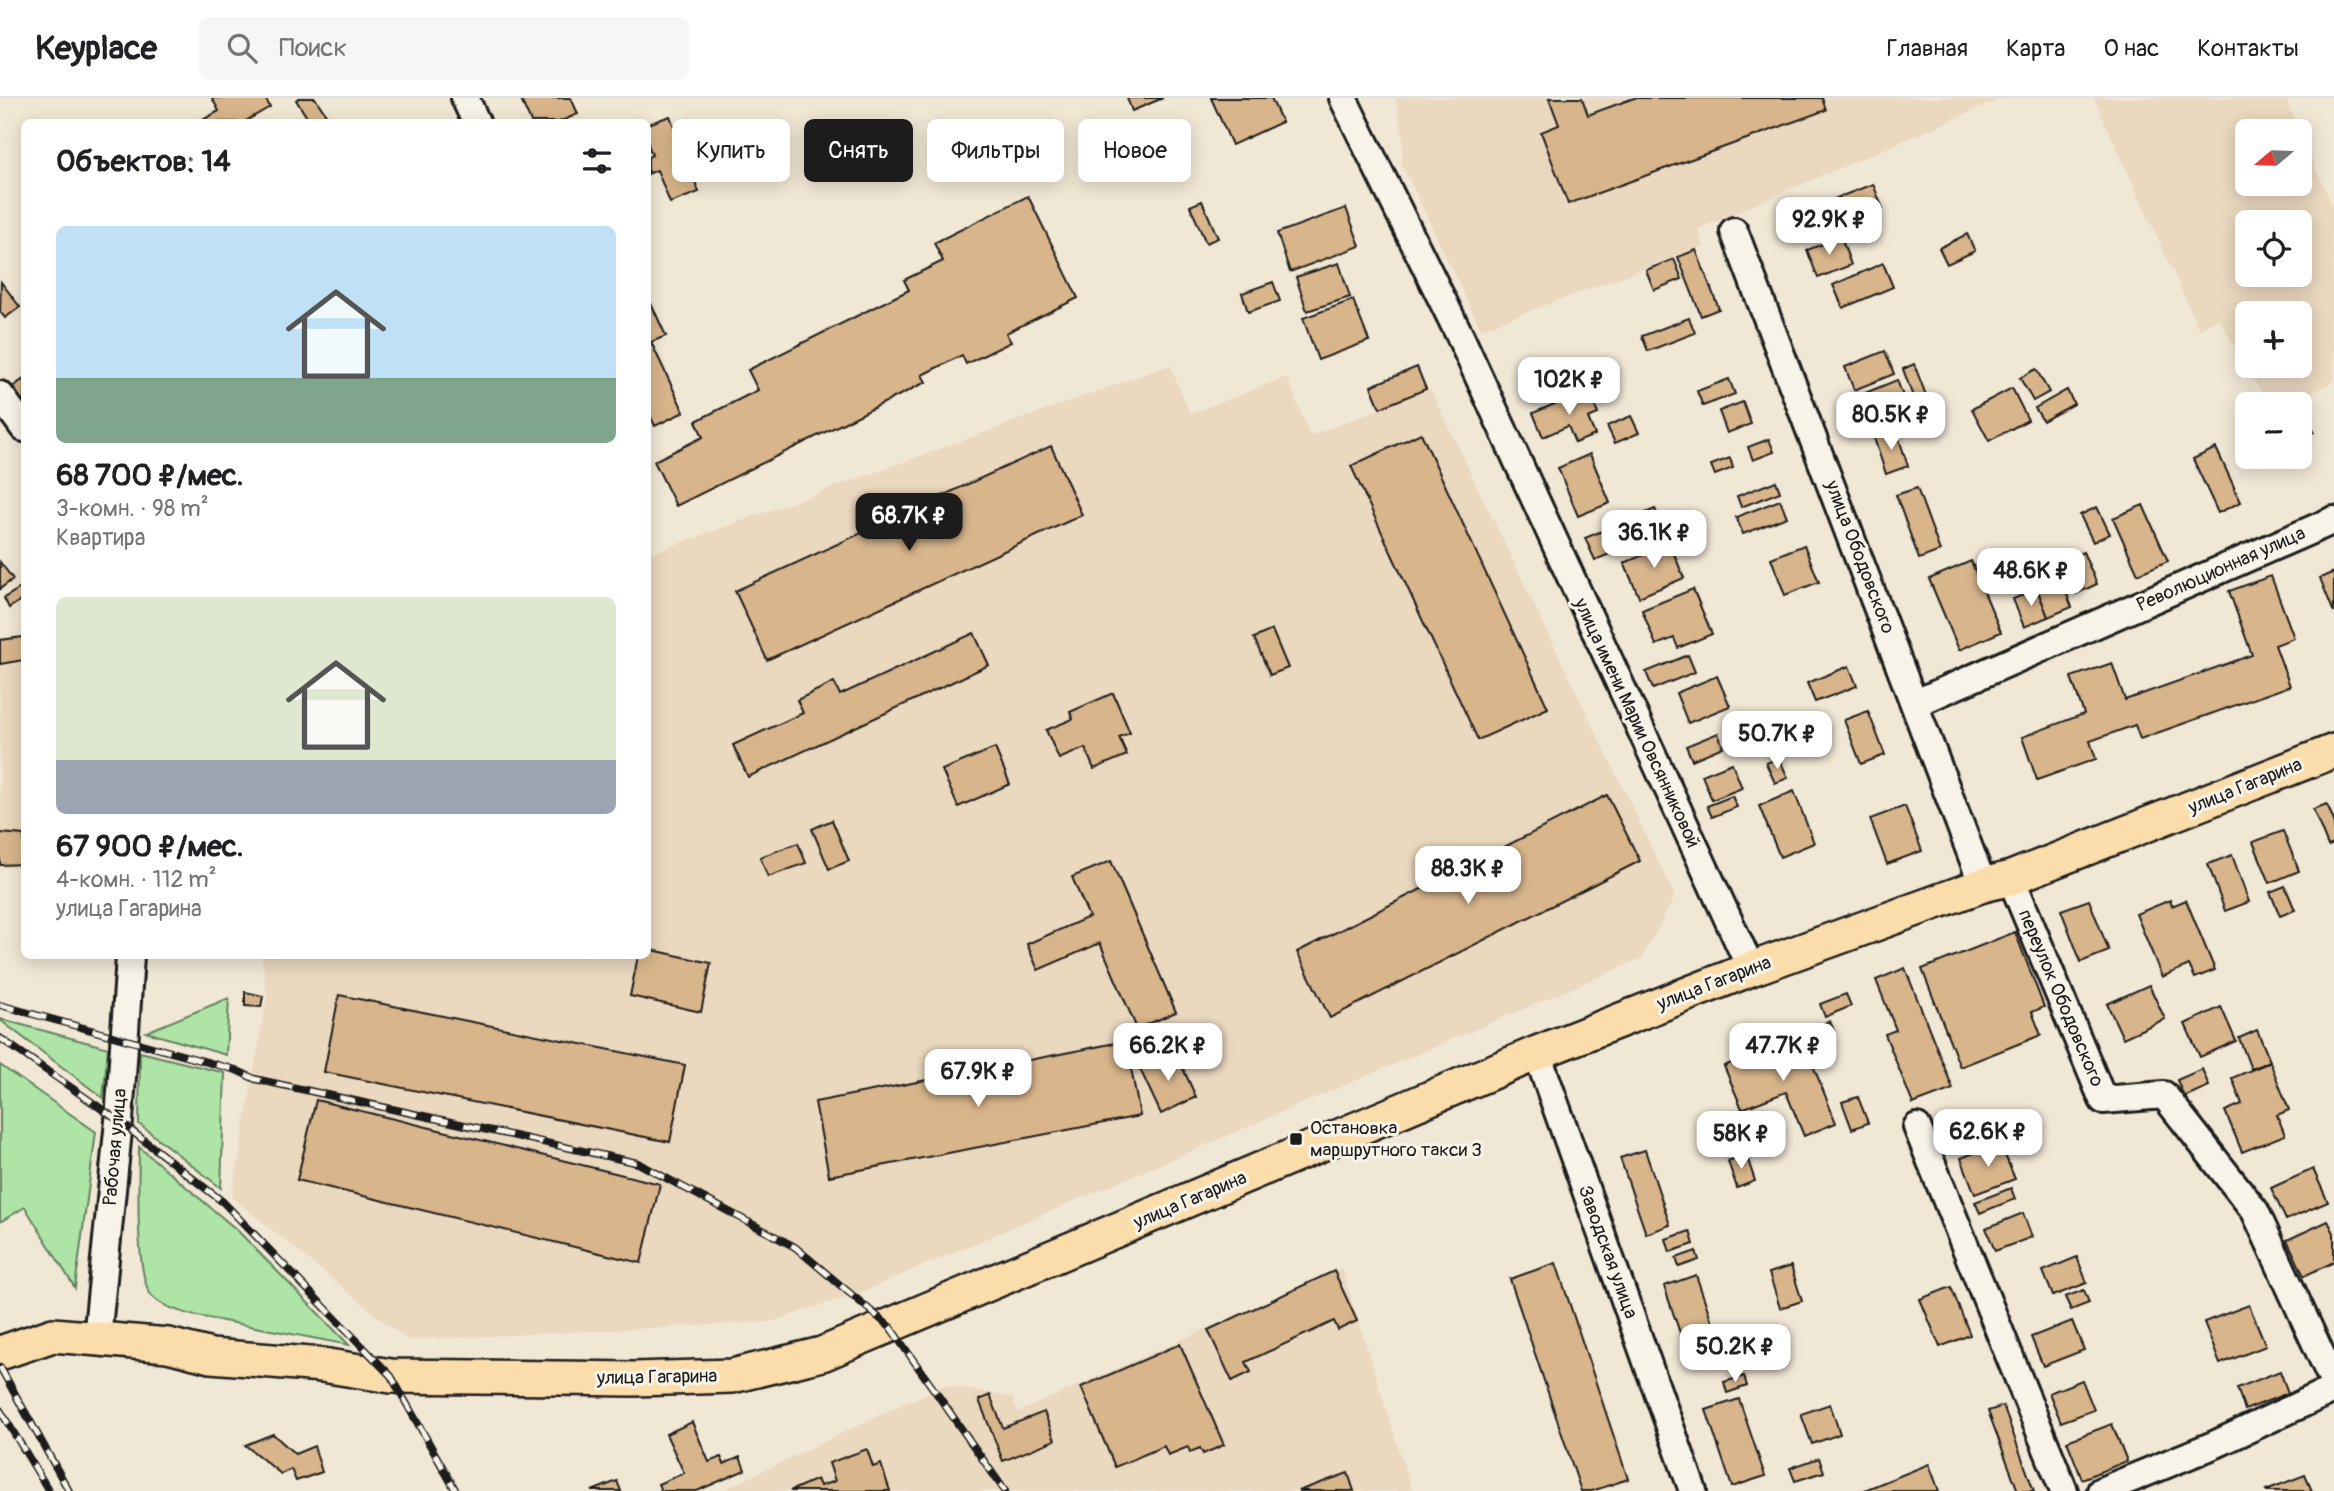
<!DOCTYPE html>
<html lang="ru">
<meta charset="utf-8">
<style>
:root{--surface:#fff;--page:#f6f6f6;--text:#202124;--muted:#757577;--line:#e0e0e0;--accent:#1c1c1c}
body{margin:0;font-family:Pangolin,sans-serif;background:var(--page);color:var(--text);height:100vh;display:flex;flex-direction:column;font-size:26px;white-space:nowrap}
*{box-sizing:border-box;margin:0}
p{font-size:23px;color:var(--muted)}
.icon{flex:none;width:38px;height:38px;fill:none;stroke:currentColor;stroke-width:2;stroke-linecap:round;stroke-linejoin:round}
.map{position:relative;flex:1;overflow:hidden}
.details{position:absolute;left:21px;top:21px;width:630px;height:840px;display:flex;flex-direction:column;background:var(--surface);border-radius:10px;box-shadow:0 4px 18px #0003}
.details>*{flex:none}
.guide{position:absolute;left:672px;top:21px;width:665px;height:63px;display:flex;gap:14px}
.needle{width:46px;rotate:251deg}
.fabs{position:absolute;left:2235px;top:21px;display:grid;gap:14px}
.fabs a{display:grid;place-items:center;width:77px;height:77px;border-radius:10px;background:var(--surface);box-shadow:0 4px 18px #0003;font-size:35px}
.price{position:absolute;translate:-50% -60px;padding:0 16px;border-radius:14px;background:#fff;color:#222;font-size:23px;line-height:46px;filter:drop-shadow(0 2px 4px #0008)}
.price::after{content:'';position:absolute;left:50%;top:42px;width:21px;height:16px;margin-left:-10px;background:inherit;clip-path:polygon(0 0,100% 0,50% 100%)}
.price.current{background:var(--accent);color:#fff}
ul{padding:0;list-style:none}
li{display:grid;align-content:center;gap:14px;height:371px;padding:0 35px}
li span{display:grid;place-items:center;height:217px;border-radius:10px;color:#555}
li>.icon{margin-inline-start:auto}
span .icon{width:126px;height:126px;fill:#fffc;stroke-width:1}
li b{font-size:30px}
h2{display:flex;justify-content:space-between;align-items:center;height:84px;padding:0 35px;font-size:30px}
.pill{padding:0 24px;border-radius:10px;background:var(--surface);box-shadow:0 4px 18px #0003;font-size:24px;line-height:63px}
.pill.current{background:var(--accent);color:#fff}
header{display:flex;align-items:center;gap:42px;box-sizing:border-box;height:98px;padding:0 35px;background:var(--surface);border-bottom:2px solid var(--line)}
header strong{font-size:33px}
nav{display:flex;gap:38px;margin-inline-start:auto;font-size:24px}
.search{width:490px;height:63px;background:var(--page);display:flex;align-items:center;gap:18px;box-sizing:border-box;padding:0 24px;border-radius:10px;color:var(--muted);font-size:26px}
.map>svg:first-child{display:block}
.built{fill:#ead8bf;fill-rule:evenodd}
.green{fill:#aee4a6;stroke:#658061;stroke-width:2}
.building{fill:#d9b58b;stroke:#1c1c1c;stroke-width:2}
.lines{fill:none;stroke-linecap:round;stroke-linejoin:round}
.minor-casing{stroke:#1c1c1c;stroke-width:32}
.major-casing{stroke:#1c1c1c;stroke-width:38}
.minor{stroke:#f7f3e8;stroke-width:26}
.major{stroke:#fbddab;stroke-width:33}
.rail-casing{stroke:#1c1c1c;stroke-width:8}
.rail{stroke:#f7f3e8;stroke-width:5;stroke-dasharray:16;stroke-linecap:butt}
.poi-dot{fill:#1c1c1c;stroke:#f7f3e8;stroke-width:2.5}
.labels{text-anchor:middle;dominant-baseline:central;stroke-width:6;stroke-linejoin:round;paint-order:stroke}
.street-label{font-size:19px;fill:#1c1c1c;stroke:#f7f3e8}
.poi-label{font-size:19px;fill:#1c1c1c;stroke:#f7f3e8;text-anchor:start}
</style>
<header>
<strong>Keyplace</strong>
<div class="search"><svg class="icon" aria-label="search" viewBox="0 0 24 24"><circle cx="10" cy="10" r="6"/><path d="M15 15l6 6"/></svg>Поиск</div>
<nav><a>Главная</a><a>Карта</a><a>О нас</a><a>Контакты</a></nav>
</header>
<div class="map">
<svg width="2334" height="1393" viewBox="0 0 2334 1393">
<rect width="100%" height="100%" fill="#f1e7d5"/>
<filter id="ink" filterUnits="userSpaceOnUse"><feTurbulence type="fractalNoise" baseFrequency=".0143" numOctaves="2"/><feDisplacementMap in="SourceGraphic" scale="14" xChannelSelector="R" yChannelSelector="G"/><feConvolveMatrix kernelMatrix="1 2 1 2 8 2 1 2 1" color-interpolation-filters="sRGB"/></filter>
<g filter="url(#ink)">
<!-- built -->
<g class="built">
<polygon points="1396,0 2003,0 1698,131 1704,148 1481,231 1402,67 1403,39"/>
<path d="M2094 0H2285L2334 112V283L2290 306H2268L2219 221 2199 231ZM2247 33H2300V86H2247ZM2247 124H2300V177H2247ZM2300 215V268H2247V215Z"/>
<polygon points="1170,267 1190,316 1287,279 1310,338 1430,291 1675,798 1642,860 859,1195 770,1224 407,1242 232,1099 267,898 262,858 648,858 648,614 652,598 648,568 648,457"/>
<polygon points="24,537 24,768 0,770 0,541"/>
<polygon points="1342,1171 1412,1393 721,1393 944,1287 1012,1299 1018,1314"/>
</g>
<!-- green -->
<g class="green">
<polygon points="229,900 226,957 146,934"/>
<polygon points="0,921 108,950 103,1000 0,922"/>
<polygon points="140,954 225,975 221,1090 139,1026"/>
<polygon points="0,967 96,1034 75,1190 25,1109 0,1124"/>
<path d="M139 1049 237 1132 349 1247 192 1217C179 1213 163 1209 153 1199 134 1182 139 1078 139 1049Z"/>
</g>
<!-- building -->
<g class="building">
<polygon points="212,0 265,0 270,9 244,24 199,24 219,13"/>
<polygon points="299,0 315,0 331,24 310,24 296,2"/>
<polygon points="520,0 571,0 578,16 559,24 531,24"/>
<polygon points="1127,0 1163,0 1132,13"/>
<polygon points="1211,0 1271,0 1282,24 1232,47"/>
<polygon points="1549,0 1582,0 1588,17 1634,0 1822,0 1826,12 1568,106 1541,34 1559,27"/>
<polygon points="670,18 699,94 670,105 657,72 648,76 648,59 652,57 648,46 648,26"/>
<polygon points="1873,86 1883,111 1848,124 1839,99"/>
<polygon points="1028,98 1078,200 1006,235 1011,244 966,266 962,257 922,277 926,284 676,408 654,363 703,339 696,323 758,292 748,272 909,192 904,182 943,163 934,145"/>
<polygon points="1839,99 1848,124 1821,134 1812,110"/>
<polygon points="1202,103 1218,140 1206,145 1190,108"/>
<polygon points="1346,110 1360,148 1290,174 1277,135"/>
<polygon points="1967,136 1975,153 1947,166 1939,150"/>
<polygon points="1841,139 1851,167 1818,180 1807,152"/>
<polygon points="1696,152 1719,211 1701,218 1678,159"/>
<polygon points="1674,161 1682,181 1654,192 1646,172"/>
<polygon points="1339,165 1350,199 1307,213 1296,179"/>
<polygon points="1883,165 1893,189 1843,210 1833,187"/>
<polygon points="1,184 20,209 5,220 0,214"/>
<polygon points="1273,184 1280,203 1248,214 1242,195"/>
<polygon points="648,199 666,238 651,244 684,314 655,328 648,313"/>
<polygon points="1353,202 1369,243 1318,262 1303,220"/>
<polygon points="1689,220 1695,235 1648,253 1642,238"/>
<polygon points="1885,253 1894,276 1854,292 1845,269"/>
<polygon points="1914,266 1929,305 1917,310 1903,271"/>
<polygon points="1417,269 1426,291 1380,310 1371,288"/>
<polygon points="2036,271 2049,294 2033,303 2020,280"/>
<polygon points="24,281 24,311 11,290"/>
<polygon points="1729,281 1735,296 1703,308 1697,293"/>
<polygon points="1897,282 1906,306 1873,318 1865,295"/>
<polygon points="2012,290 2028,322 1989,343 1972,311"/>
<polygon points="1588,292 1598,316 1588,320 1595,337 1575,345 1568,328 1543,339 1533,315"/>
<polygon points="2067,292 2074,306 2043,323 2035,310"/>
<polygon points="1743,304 1751,326 1727,335 1719,313"/>
<polygon points="2306,314 2314,334 2300,339 2300,317"/>
<polygon points="1631,318 1639,335 1615,345 1607,328"/>
<polygon points="1896,332 1908,368 1886,376 1874,340"/>
<polygon points="1421,335 1548,610 1478,642 1351,368"/>
<polygon points="1769,341 1774,354 1753,362 1748,349"/>
<polygon points="1051,348 1082,417 767,562 735,493"/>
<polygon points="2216,350 2241,404 2218,415 2193,361"/>
<polygon points="1590,356 1610,405 1578,418 1558,370"/>
<polygon points="1730,360 1733,370 1715,377 1711,367"/>
<polygon points="1776,383 1780,394 1741,409 1737,398"/>
<polygon points="1917,390 1940,453 1919,461 1896,397"/>
<polygon points="1780,402 1787,419 1743,436 1736,419"/>
<polygon points="2143,407 2168,463 2138,476 2113,420"/>
<polygon points="2097,409 2110,436 2093,444 2080,417"/>
<polygon points="1655,411 1665,434 1595,462 1585,440"/>
<polygon points="1670,446 1684,480 1639,499 1624,465"/>
<polygon points="1804,447 1819,484 1785,497 1771,460"/>
<polygon points="2083,454 2097,486 2076,496 2062,463"/>
<polygon points="2048,460 2055,478 2023,491 2016,472"/>
<polygon points="1971,463 2001,534 1959,552 1929,481"/>
<polygon points="0,464 13,481 0,491"/>
<polygon points="2334,474 2334,515 2320,480"/>
<polygon points="2271,478 2294,540 2275,547 2290,588 2140,641 2135,627 2090,643 2096,661 2037,682 2022,639 2084,616 2071,579 2112,565 2125,602 2252,557 2229,493"/>
<polygon points="2061,482 2072,509 2048,519 2037,491"/>
<polygon points="24,488 24,500 9,510 4,500"/>
<polygon points="1693,491 1712,536 1678,550 1674,540 1656,547 1642,512"/>
<polygon points="2037,491 2048,519 2024,529 2013,501"/>
<polygon points="1272,532 1288,570 1270,577 1254,540"/>
<polygon points="974,535 989,567 748,679 733,647 803,615 797,602 834,584 840,597"/>
<polygon points="24,539 24,562 0,566 0,542"/>
<polygon points="1688,557 1695,574 1653,591 1646,574"/>
<polygon points="1849,568 1857,588 1815,604 1807,585"/>
<polygon points="1717,578 1730,608 1688,625 1676,595"/>
<polygon points="1113,595 1130,635 1119,639 1127,657 1094,671 1085,650 1059,661 1046,632 1073,621 1070,614"/>
<polygon points="1868,613 1885,657 1861,666 1844,622"/>
<polygon points="1718,635 1723,649 1692,662 1686,648"/>
<polygon points="995,650 1010,686 958,709 942,672"/>
<polygon points="1779,660 1788,680 1775,685 1766,665"/>
<polygon points="1732,665 1742,690 1712,702 1702,677"/>
<polygon points="1794,693 1814,745 1780,759 1759,708"/>
<polygon points="1607,697 1640,763 1330,920 1297,854"/>
<polygon points="1732,698 1737,709 1712,719 1707,708"/>
<polygon points="2327,706 2334,723 2334,746 2328,748 2313,711"/>
<polygon points="1905,708 1922,753 1887,766 1870,721"/>
<polygon points="832,722 849,763 829,771 812,731"/>
<polygon points="2283,733 2299,773 2270,785 2253,744"/>
<polygon points="0,735 24,737 24,766 0,767"/>
<polygon points="798,745 806,765 768,779 760,759"/>
<polygon points="2232,757 2249,804 2225,813 2208,766"/>
<polygon points="1111,763 1176,914 1137,931 1100,845 1038,872 1027,846 1089,819 1072,779"/>
<polygon points="2285,788 2295,812 2280,818 2270,794"/>
<polygon points="2089,802 2109,853 2081,864 2061,812"/>
<polygon points="2170,802 2172,808 2186,802 2215,872 2195,880 2189,867 2162,879 2136,816"/>
<polygon points="2015,834 2044,909 2032,914 2041,937 1960,969 1922,871"/>
<polygon points="648,851 711,865 701,914 630,898 638,858 648,858"/>
<polygon points="1905,870 1953,991 1913,1006 1885,936 1896,932 1876,882"/>
<polygon points="2149,887 2165,921 2123,940 2107,906"/>
<polygon points="245,894 263,898 261,909 245,908"/>
<polygon points="1846,896 1851,908 1825,919 1820,906"/>
<polygon points="339,897 685,967 670,1044 324,974"/>
<polygon points="2221,909 2236,943 2200,959 2185,926"/>
<polygon points="1830,923 1834,933 1817,940 1812,929"/>
<polygon points="2257,932 2270,963 2251,971 2239,940"/>
<polygon points="1801,937 1836,1025 1804,1038 1786,994 1742,1011 1724,968"/>
<polygon points="1126,943 1140,1018 829,1078 815,1004"/>
<polygon points="1176,955 1196,999 1161,1016 1140,971"/>
<polygon points="2270,964 2289,1012 2277,1017 2285,1037 2242,1054 2225,1013 2242,1006 2232,980"/>
<polygon points="2202,971 2209,988 2184,999 2177,982"/>
<polygon points="1858,999 1868,1025 1852,1031 1842,1004"/>
<polygon points="316,1002 660,1086 641,1165 297,1082"/>
<polygon points="2000,1045 2015,1081 1975,1096 1961,1060"/>
<polygon points="1645,1052 1670,1127 1646,1136 1620,1060"/>
<polygon points="1746,1056 1755,1083 1737,1090 1728,1063"/>
<polygon points="2313,1071 2328,1104 2286,1122 2271,1090"/>
<polygon points="2011,1090 2015,1101 1980,1115 1975,1104"/>
<polygon points="2023,1115 2032,1139 1995,1153 1986,1130"/>
<polygon points="2328,1123 2334,1135 2334,1164 2304,1178 2287,1142"/>
<polygon points="1690,1133 1694,1146 1670,1154 1666,1141"/>
<polygon points="1696,1153 1699,1162 1679,1169 1676,1160"/>
<polygon points="2077,1159 2087,1185 2053,1198 2043,1173"/>
<polygon points="1556,1165 1628,1381 1592,1393 1581,1393 1510,1181"/>
<polygon points="1791,1168 1802,1203 1780,1210 1769,1175"/>
<polygon points="1334,1173 1357,1223 1338,1232 1334,1223 1246,1264 1251,1274 1232,1283 1208,1232"/>
<polygon points="1696,1177 1723,1256 1691,1267 1664,1188"/>
<polygon points="1951,1189 1970,1237 1940,1249 1920,1201"/>
<polygon points="2084,1192 2089,1205 2071,1212 2065,1199"/>
<polygon points="2249,1207 2266,1248 2220,1266 2204,1224"/>
<polygon points="2072,1223 2084,1252 2043,1268 2031,1239"/>
<polygon points="1180,1246 1224,1347 1203,1356 1200,1350 1190,1354 1188,1349 1168,1357 1164,1348 1115,1369 1081,1289"/>
<polygon points="2280,1273 2288,1295 2245,1312 2237,1290"/>
<polygon points="1744,1278 1747,1288 1727,1295 1724,1284"/>
<polygon points="2082,1282 2094,1312 2061,1324 2049,1295"/>
<polygon points="990,1297 1003,1330 1044,1314 1055,1342 1003,1363 979,1302"/>
<polygon points="1739,1301 1765,1378 1732,1389 1706,1312"/>
<polygon points="1830,1306 1840,1336 1812,1346 1801,1316"/>
<polygon points="2003,1308 2034,1393 2018,1393 1988,1313"/>
<polygon points="692,1324 709,1364 721,1359 724,1366 740,1359 745,1372 697,1393 661,1393 658,1386 684,1375 666,1336"/>
<polygon points="2112,1326 2127,1363 2082,1381 2067,1343"/>
<polygon points="273,1336 295,1356 314,1348 322,1374 296,1383 291,1371 281,1376 245,1347"/>
<polygon points="867,1351 873,1369 881,1366 890,1393 790,1393 817,1381 820,1388 835,1383 829,1365"/>
<polygon points="1819,1360 1824,1374 1795,1383 1790,1370"/>
<polygon points="1929,1366 1939,1393 1862,1393"/>
<polygon points="1348,1375 1354,1393 1298,1393"/>
<polygon points="2305,1377 2312,1393 2267,1393 2266,1392"/>
<polygon points="617,1383 621,1393 592,1393"/>
</g>
<g class="lines">
<!-- minor casing -->
<g class="minor-casing">
<g id="minor">
<polyline points="465,0 476,24"/>
<polyline points="1343,0 1460,238 1751,871"/>
<polyline points="1734,133 1983,787"/>
<polyline points="0,297 24,330"/>
<polyline points="1916,605 2334,422"/>
<polyline points="2011,780 2103,1002 2164,997 2255,1113 2334,1285"/>
<polyline points="1537,955 1693,1393"/>
<polyline points="1917,1029 2064,1393"/>
<polyline points="97,1240 119,1023 130,858"/>
<polyline points="2101,1393 2216,1346 2334,1291"/>
</g>
</g>
<!-- major casing -->
<g class="major-casing">
<polyline id="major" points="0,1255 53,1237 168,1247 211,1258 322,1267 391,1278 634,1281 732,1278 822,1256 1537,955 1751,871 1983,787 2011,780 2334,653"/>
</g>
<!-- minor -->
<use href="#minor" class="minor"/>
<!-- major -->
<use href="#major" class="major"/>
<!-- rail casing -->
<g class="rail-casing">
<g id="rail">
<polyline points="0,907 236,972 255,981 638,1065 795,1149 890,1229 1005,1393"/>
<polyline points="0,940 119,1023 223,1104 391,1278 456,1393"/>
<polyline points="0,1269 69,1393"/>
<polyline points="0,1312 49,1393"/>
</g>
</g>
<!-- rail -->
<use href="#rail" class="rail"/>
</g>
</g>
<!-- markers -->
<rect class="poi-dot" x="1289" y="1034" width="14" height="14" rx="3.5"/>
<g class="labels">
<!-- street labels -->
<g class="street-label">
<text transform="translate(1860 459) rotate(69)">улица Ободовского</text>
<text transform="translate(2221 471) rotate(-24)">Революционная улица</text>
<text transform="translate(1637 625) rotate(65)">улица имени Марии Овсянниковой</text>
<text transform="translate(2245 688) rotate(-22)">улица Гагарина</text>
<text transform="translate(1714 885) rotate(-21)">улица Гагарина</text>
<text transform="translate(2061 900) rotate(67)">переулок Ободовского</text>
<text transform="translate(115 1049) rotate(-85)">Рабочая улица</text>
<text transform="translate(1190 1102) rotate(-23)">улица Гагарина</text>
<text transform="translate(1608 1154) rotate(70)">Заводская улица</text>
<text transform="translate(657 1279) rotate(-1)">улица Гагарина</text>
</g>
<!-- poi labels -->
<g class="poi-label">
<text x="1310" y="1030">Остановка<tspan x="1310" dy="22">маршрутного такси 3</tspan></text>
</g>
</g>
</svg>
<div class="fabs">
<a><svg class="needle" viewBox="-14 -14 28 28"><path d="M0-13l5 13h-10z" fill="#e53935"/><path d="M0 13l5-13h-10z" fill="#757577"/></svg></a>
<a><svg class="icon" aria-label="locate" viewBox="0 0 24 24"><circle cx="12" cy="12" r="6"/><path d="M12 2v4M12 18v4M2 12h4M18 12h4"/></svg></a>
<a>+</a>
<a>−</a>
</div>
<b class="price" style="left:1829px;top:159px">92.9K ₽</b>
<b class="price" style="left:1569px;top:319px">102K ₽</b>
<b class="price" style="left:1891px;top:354px">80.5K ₽</b>
<b class="price current" style="left:909px;top:455px">68.7K ₽</b>
<b class="price" style="left:1654px;top:472px">36.1K ₽</b>
<b class="price" style="left:2031px;top:510px">48.6K ₽</b>
<b class="price" style="left:1777px;top:673px">50.7K ₽</b>
<b class="price" style="left:1468px;top:808px">88.3K ₽</b>
<b class="price" style="left:1168px;top:985px">66.2K ₽</b>
<b class="price" style="left:1783px;top:985px">47.7K ₽</b>
<b class="price" style="left:978px;top:1011px">67.9K ₽</b>
<b class="price" style="left:1988px;top:1071px">62.6K ₽</b>
<b class="price" style="left:1741px;top:1073px">58K ₽</b>
<b class="price" style="left:1735px;top:1286px">50.2K ₽</b>
<div class="guide">
<a class="pill">Купить</a>
<a class="pill current">Снять</a>
<a class="pill">Фильтры</a>
<a class="pill">Новое</a>
</div>
<section class="details">
<h2>Объектов: 14<svg class="icon" aria-label="filters" viewBox="0 0 24 24"><path d="M4 7h16M4 17h16"/><circle cx="9" cy="7" r="2"/><circle cx="15" cy="17" r="2"/></svg></h2>
<ul>
<li><span style="background:linear-gradient(#bfe0f5 70%,#7fa58c 0)"><svg class="icon" aria-label="home" viewBox="0 0 24 24"><path d="M3 11l9-7 9 7M6 9v11h12V9"/></svg></span><div><b>68 700 ₽/мес.</b><p>3-комн. · 98 m²</p><p>Квартира</p></div></li>
<li><span style="background:linear-gradient(#dfe7d0 75%,#9aa5b1 0)"><svg class="icon" aria-label="home" viewBox="0 0 24 24"><path d="M3 11l9-7 9 7M6 9v11h12V9"/></svg></span><div><b>67 900 ₽/мес.</b><p>4-комн. · 112 m²</p><p>улица Гагарина</p></div></li>
</ul>
</section>
</div>
